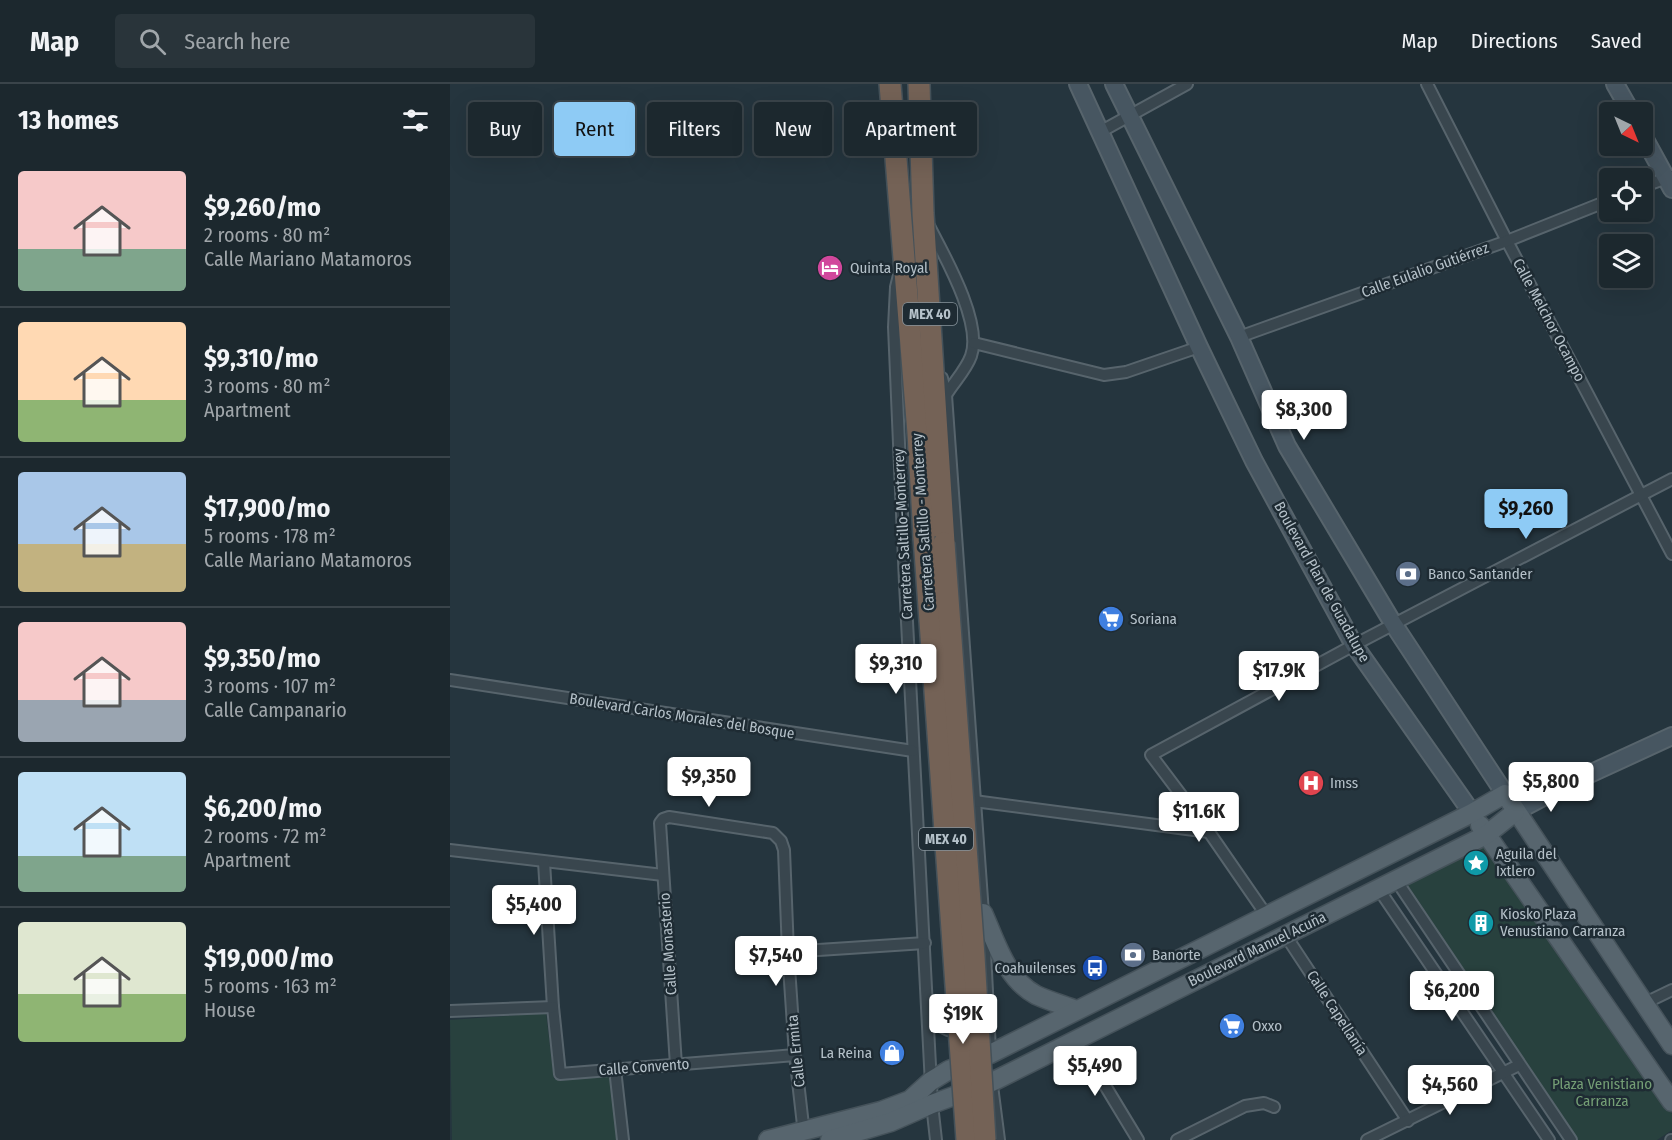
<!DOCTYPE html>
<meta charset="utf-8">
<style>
:root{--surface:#1c282e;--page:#29343a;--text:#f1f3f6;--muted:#a0a6aa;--line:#3a444a;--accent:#8ecbf5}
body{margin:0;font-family:"Fira Sans Condensed",sans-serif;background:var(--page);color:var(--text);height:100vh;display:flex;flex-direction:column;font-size:22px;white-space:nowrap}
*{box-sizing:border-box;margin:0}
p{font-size:20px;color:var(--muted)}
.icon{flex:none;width:33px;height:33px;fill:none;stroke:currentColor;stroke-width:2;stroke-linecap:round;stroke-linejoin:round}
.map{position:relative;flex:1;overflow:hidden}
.sheet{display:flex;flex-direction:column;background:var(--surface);width:450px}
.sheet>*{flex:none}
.top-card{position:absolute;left:18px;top:18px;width:570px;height:54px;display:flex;gap:12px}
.needle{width:39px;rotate:137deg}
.buttons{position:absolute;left:1149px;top:18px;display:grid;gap:12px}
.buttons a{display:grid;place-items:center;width:54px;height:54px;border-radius:6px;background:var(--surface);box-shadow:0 6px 24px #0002,0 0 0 2px var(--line);font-size:30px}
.price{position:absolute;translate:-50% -51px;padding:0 14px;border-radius:6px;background:#fff;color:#222;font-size:20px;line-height:39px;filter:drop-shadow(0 2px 3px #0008)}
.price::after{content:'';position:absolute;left:50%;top:36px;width:18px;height:14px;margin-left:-9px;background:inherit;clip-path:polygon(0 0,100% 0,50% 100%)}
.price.on{background:var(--accent);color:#111}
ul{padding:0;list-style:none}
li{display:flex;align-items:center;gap:18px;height:150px;padding:0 18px}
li+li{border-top:2px solid var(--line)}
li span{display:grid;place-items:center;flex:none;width:168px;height:120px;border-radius:6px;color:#555}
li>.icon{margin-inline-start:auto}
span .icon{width:72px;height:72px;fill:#fffc;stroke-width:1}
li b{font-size:26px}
h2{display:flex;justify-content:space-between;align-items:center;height:72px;padding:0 18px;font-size:26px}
.chip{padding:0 21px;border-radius:6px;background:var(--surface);box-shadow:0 6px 24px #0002,0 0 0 2px var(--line);font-size:21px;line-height:54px}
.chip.on{background:var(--accent);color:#111}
header{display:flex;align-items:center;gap:36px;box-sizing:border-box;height:84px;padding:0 30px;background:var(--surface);border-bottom:2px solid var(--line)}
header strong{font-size:28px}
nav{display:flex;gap:33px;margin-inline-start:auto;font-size:21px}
.search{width:420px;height:54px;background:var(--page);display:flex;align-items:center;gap:15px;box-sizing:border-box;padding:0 21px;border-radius:6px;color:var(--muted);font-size:22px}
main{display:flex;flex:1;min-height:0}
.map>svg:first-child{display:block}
.green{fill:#28413e}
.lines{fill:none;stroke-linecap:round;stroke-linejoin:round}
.street-casing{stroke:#57646c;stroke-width:14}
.secondary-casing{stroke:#57646c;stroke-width:20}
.primary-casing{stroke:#45525a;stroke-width:21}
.highway-casing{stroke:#445159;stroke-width:24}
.street{stroke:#39464e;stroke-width:10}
.secondary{stroke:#475661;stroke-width:16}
.primary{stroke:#57656e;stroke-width:18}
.highway{stroke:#746256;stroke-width:21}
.highway-bridge-casing{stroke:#445159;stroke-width:24;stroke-linecap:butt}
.highway-bridge{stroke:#746256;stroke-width:21}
.labels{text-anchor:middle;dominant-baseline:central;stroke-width:5;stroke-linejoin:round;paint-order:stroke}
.shield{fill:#1e2b33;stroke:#88949c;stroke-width:1.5}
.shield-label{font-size:14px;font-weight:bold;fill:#b5c1c9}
.poi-label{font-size:15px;fill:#b5c1c9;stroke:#1e2b33;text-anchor:start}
.street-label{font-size:15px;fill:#b5c1c9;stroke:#1e2b33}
.park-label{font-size:15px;fill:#749e75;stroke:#1e2b33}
</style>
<header>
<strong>Map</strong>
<div class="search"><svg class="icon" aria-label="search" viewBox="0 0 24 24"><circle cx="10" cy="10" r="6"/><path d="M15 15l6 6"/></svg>Search here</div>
<nav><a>Map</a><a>Directions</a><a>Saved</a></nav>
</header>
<main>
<section class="sheet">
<h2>13 homes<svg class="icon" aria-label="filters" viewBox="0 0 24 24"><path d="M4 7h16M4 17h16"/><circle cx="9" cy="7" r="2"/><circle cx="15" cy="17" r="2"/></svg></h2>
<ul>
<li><span style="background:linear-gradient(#f6c9c9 65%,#7fa58c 0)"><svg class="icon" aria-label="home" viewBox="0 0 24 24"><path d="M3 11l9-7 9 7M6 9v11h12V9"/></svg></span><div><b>$9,260/mo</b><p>2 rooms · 80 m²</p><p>Calle Mariano Matamoros</p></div></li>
<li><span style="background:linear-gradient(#ffd9b3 65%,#8fb573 0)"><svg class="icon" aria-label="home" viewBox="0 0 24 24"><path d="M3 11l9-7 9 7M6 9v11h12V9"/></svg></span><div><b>$9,310/mo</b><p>3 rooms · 80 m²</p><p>Apartment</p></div></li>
<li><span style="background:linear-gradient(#a9c7e8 60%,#c2b280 0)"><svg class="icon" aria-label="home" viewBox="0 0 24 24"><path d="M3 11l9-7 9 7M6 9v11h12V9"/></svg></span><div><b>$17,900/mo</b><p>5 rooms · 178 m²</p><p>Calle Mariano Matamoros</p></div></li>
<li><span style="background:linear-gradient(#f6c9c9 65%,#9aa5b1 0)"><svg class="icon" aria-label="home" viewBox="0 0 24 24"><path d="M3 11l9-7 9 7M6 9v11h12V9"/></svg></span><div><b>$9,350/mo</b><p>3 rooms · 107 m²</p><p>Calle Campanario</p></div></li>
<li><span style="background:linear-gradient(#bfe0f5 70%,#7fa58c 0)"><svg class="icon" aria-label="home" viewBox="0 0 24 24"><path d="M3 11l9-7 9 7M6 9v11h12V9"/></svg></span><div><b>$6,200/mo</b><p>2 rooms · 72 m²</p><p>Apartment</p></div></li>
<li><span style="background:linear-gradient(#dfe7d0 60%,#8fb573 0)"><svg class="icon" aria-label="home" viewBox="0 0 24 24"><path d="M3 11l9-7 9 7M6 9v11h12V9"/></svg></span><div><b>$19,000/mo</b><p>5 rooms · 163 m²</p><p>House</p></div></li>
</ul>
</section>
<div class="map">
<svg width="1222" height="1056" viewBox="0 0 1222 1056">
<rect width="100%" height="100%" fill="#25353e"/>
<!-- green -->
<g class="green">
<polygon points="1038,759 1222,1030 1222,1046 1207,1056 1127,1056 957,800"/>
<polygon points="96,929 104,995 161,991 167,1056 2,1056 0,936"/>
</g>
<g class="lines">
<!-- street casing -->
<g class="street-casing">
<g id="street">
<polyline points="977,0 1057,157 1222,470"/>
<polyline points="650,48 737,0"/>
<polyline points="1192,103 1222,92"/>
<path d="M479 142C494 171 533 239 521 272 516 286 504 298 496 311"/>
<polyline points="449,191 446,203 444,243 455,499 482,1020 486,1056"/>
<polyline points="789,253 1057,157 1160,116"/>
<polyline points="524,259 654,291 676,288 749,263"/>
<polyline points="492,294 496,311 533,829 540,966"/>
<polyline points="0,596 463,667"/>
<polyline points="524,717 759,748"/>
<polyline points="0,766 213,791"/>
<polyline points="94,778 103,923 110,990 345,971"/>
<polyline points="946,796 1121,1056"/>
<polyline points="928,804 1099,1056"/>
<polyline points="817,832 759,748 701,671 904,561 1222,395"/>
<polyline points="836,852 958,1037"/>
<polyline points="338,868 475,859"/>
<polyline points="1193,920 1222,906"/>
<polyline points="0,927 103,923"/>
<polyline points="478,936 498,946 511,947"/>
<polyline points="623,956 645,985 688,1056"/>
<polyline points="226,981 210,739 213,735 219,733 323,749 331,757 334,766 338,868 345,971 354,1050"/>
<polyline points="165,985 173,1056"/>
<polyline points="541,994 549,1056"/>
<polyline points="727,1056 795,1022 814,1019 824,1023"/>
<polyline points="917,1056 1069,981"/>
<polyline points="1221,1056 1222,1056"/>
</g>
</g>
<!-- secondary casing -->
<g class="secondary-casing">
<g id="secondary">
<polyline points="628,0 749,263 804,377 904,561 1022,729"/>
<polyline points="664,0 789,253 837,362 944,541 1055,710"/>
<polyline points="1165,0 1181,28"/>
<polyline points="1192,50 1222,105"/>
<polyline points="1065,728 1120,699 1222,652"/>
</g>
</g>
<!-- primary casing -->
<g class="primary-casing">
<g id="primary">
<polyline points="1030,741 1222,1018"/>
<path d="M533 829C546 858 556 895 586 911 599 917 613 921 626 926"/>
<polyline points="318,1056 431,1027 460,1016 481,997 499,986 540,970 1022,729 1055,710 1222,961"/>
<polyline points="380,1056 441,1038 482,1020 542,998 1036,751 1065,728"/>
</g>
</g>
<!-- highway casing -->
<g class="highway-casing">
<g id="highway">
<polyline points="440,0 468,349 474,453"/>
<polyline points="469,0 473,129 494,459"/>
</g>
</g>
<!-- street -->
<use href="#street" class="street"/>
<!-- secondary -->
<use href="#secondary" class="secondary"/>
<!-- primary -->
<use href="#primary" class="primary"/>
<!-- highway -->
<use href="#highway" class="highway"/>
<!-- highway-bridge casing -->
<g class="highway-bridge-casing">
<g id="highway-bridge">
<polyline points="474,453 517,1056"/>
<polyline points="494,459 524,872 535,1056"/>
</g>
</g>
<!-- highway-bridge -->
<use href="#highway-bridge" class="highway-bridge"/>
</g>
<!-- icons -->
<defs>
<g id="hotel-disc" transform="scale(1.35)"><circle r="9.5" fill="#d1479c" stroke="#1e2b33"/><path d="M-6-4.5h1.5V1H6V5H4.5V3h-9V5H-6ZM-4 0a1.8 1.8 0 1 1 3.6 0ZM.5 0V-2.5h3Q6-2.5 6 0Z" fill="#fff"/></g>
<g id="bank-disc" transform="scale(1.35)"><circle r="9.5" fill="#5c6f8a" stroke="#1e2b33"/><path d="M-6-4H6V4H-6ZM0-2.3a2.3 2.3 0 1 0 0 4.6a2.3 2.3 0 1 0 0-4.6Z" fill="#fff"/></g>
<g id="supermarket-disc" transform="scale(1.35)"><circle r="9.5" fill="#3f7fe0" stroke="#1e2b33"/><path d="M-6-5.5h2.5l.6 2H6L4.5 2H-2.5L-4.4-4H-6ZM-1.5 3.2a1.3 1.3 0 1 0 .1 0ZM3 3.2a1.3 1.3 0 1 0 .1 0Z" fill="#fff"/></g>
<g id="hospital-disc" transform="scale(1.35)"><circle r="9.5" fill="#e0444e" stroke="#1e2b33"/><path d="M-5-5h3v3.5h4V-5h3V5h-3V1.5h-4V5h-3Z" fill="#fff"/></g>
<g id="sight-disc" transform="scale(1.35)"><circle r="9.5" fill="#0f9aa8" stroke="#1e2b33"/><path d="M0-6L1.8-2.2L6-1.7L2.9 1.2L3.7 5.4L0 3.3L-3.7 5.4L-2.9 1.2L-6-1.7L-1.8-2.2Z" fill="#fff"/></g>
<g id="building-disc" transform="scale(1.35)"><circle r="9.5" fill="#0f9aa8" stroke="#1e2b33"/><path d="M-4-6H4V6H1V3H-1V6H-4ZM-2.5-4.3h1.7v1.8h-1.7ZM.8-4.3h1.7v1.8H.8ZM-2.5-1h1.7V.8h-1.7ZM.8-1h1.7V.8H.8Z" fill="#fff"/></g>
<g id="bus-disc" transform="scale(1.35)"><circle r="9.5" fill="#1a4fb4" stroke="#1e2b33"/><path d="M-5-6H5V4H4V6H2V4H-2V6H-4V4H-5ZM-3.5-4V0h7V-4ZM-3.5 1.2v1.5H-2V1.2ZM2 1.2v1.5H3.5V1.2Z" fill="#fff"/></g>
<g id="shop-disc" transform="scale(1.35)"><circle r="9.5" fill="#3f7fe0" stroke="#1e2b33"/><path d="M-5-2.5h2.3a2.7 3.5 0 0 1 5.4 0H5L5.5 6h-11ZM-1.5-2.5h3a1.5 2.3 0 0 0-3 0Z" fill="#fff"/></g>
</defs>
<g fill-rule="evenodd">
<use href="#hotel-disc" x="380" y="184"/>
<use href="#bank-disc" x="958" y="490"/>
<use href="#supermarket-disc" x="661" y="535"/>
<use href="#hospital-disc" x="861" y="699"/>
<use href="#sight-disc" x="1026" y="779"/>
<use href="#building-disc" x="1031" y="839"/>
<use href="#bank-disc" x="683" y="871"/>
<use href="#bus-disc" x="645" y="884"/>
<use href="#supermarket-disc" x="782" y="942"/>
<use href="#shop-disc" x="442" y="969"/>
</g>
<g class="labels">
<!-- shield labels -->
<g class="shield">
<rect x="453" y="219" width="54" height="22" rx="4.5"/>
<rect x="469" y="744" width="54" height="22" rx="4.5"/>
</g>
<g class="shield-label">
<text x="480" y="230">MEX 40</text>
<text x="496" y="755">MEX 40</text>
</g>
<!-- poi labels -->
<g class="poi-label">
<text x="400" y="184">Quinta Royal</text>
<text x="978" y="490">Banco Santander</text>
<text x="680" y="535">Soriana</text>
<text x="880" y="699">Imss</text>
<text x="1046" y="770">Aguila del<tspan x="1046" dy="17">Ixtlero</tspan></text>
<text x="1050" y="830">Kiosko Plaza<tspan x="1050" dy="17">Venustiano Carranza</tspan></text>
<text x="702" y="871">Banorte</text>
<text x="626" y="884" text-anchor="end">Coahuilenses</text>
<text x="802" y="942">Oxxo</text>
<text x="422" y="969" text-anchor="end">La Reina</text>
</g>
<!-- street labels -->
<g class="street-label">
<text transform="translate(975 186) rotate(-20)">Calle Eulalio Gutiérrez</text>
<text transform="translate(1099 236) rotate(62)">Calle Melchor Ocampo</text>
<text transform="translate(473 438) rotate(-94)">Carretera Saltillo - Monterrey</text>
<text transform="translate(453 450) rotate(-93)">Carretera Saltillo-Monterrey</text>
<text transform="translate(872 498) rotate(61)">Boulevard Plan de Guadalupe</text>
<text transform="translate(232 632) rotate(9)">Boulevard Carlos Morales del Bosque</text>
<text transform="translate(218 860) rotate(-94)">Calle Monasterio</text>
<text transform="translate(807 865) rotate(-26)">Boulevard Manuel Acuña</text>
<text transform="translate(887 929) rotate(57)">Calle Capellanía</text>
<text transform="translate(346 967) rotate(-96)">Calle Ermita</text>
<text transform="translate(194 983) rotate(-4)">Calle Convento</text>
</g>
<!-- park labels -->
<g class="park-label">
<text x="1152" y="1000">Plaza Venistiano<tspan x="1152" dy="17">Carranza</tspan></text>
</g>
</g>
</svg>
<div class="buttons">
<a><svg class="needle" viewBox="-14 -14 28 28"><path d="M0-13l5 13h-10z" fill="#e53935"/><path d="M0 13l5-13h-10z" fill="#a0a6aa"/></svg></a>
<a><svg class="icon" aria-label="locate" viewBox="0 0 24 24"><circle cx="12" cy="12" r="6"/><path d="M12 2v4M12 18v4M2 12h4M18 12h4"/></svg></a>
<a><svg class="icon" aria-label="layers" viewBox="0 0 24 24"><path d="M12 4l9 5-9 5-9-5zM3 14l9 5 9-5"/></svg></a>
</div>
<b class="price" style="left:854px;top:357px">$8,300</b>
<b class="price on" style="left:1076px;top:456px">$9,260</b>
<b class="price" style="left:446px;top:611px">$9,310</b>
<b class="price" style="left:829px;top:618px">$17.9K</b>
<b class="price" style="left:259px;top:724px">$9,350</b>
<b class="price" style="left:1101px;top:729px">$5,800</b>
<b class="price" style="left:749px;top:759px">$11.6K</b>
<b class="price" style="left:84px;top:852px">$5,400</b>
<b class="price" style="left:326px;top:903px">$7,540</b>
<b class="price" style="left:1002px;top:938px">$6,200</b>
<b class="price" style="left:513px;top:961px">$19K</b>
<b class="price" style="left:645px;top:1013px">$5,490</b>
<b class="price" style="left:1000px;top:1032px">$4,560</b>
<div class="top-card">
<a class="chip">Buy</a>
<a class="chip on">Rent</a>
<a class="chip">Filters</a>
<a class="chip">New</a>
<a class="chip">Apartment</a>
</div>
</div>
</main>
